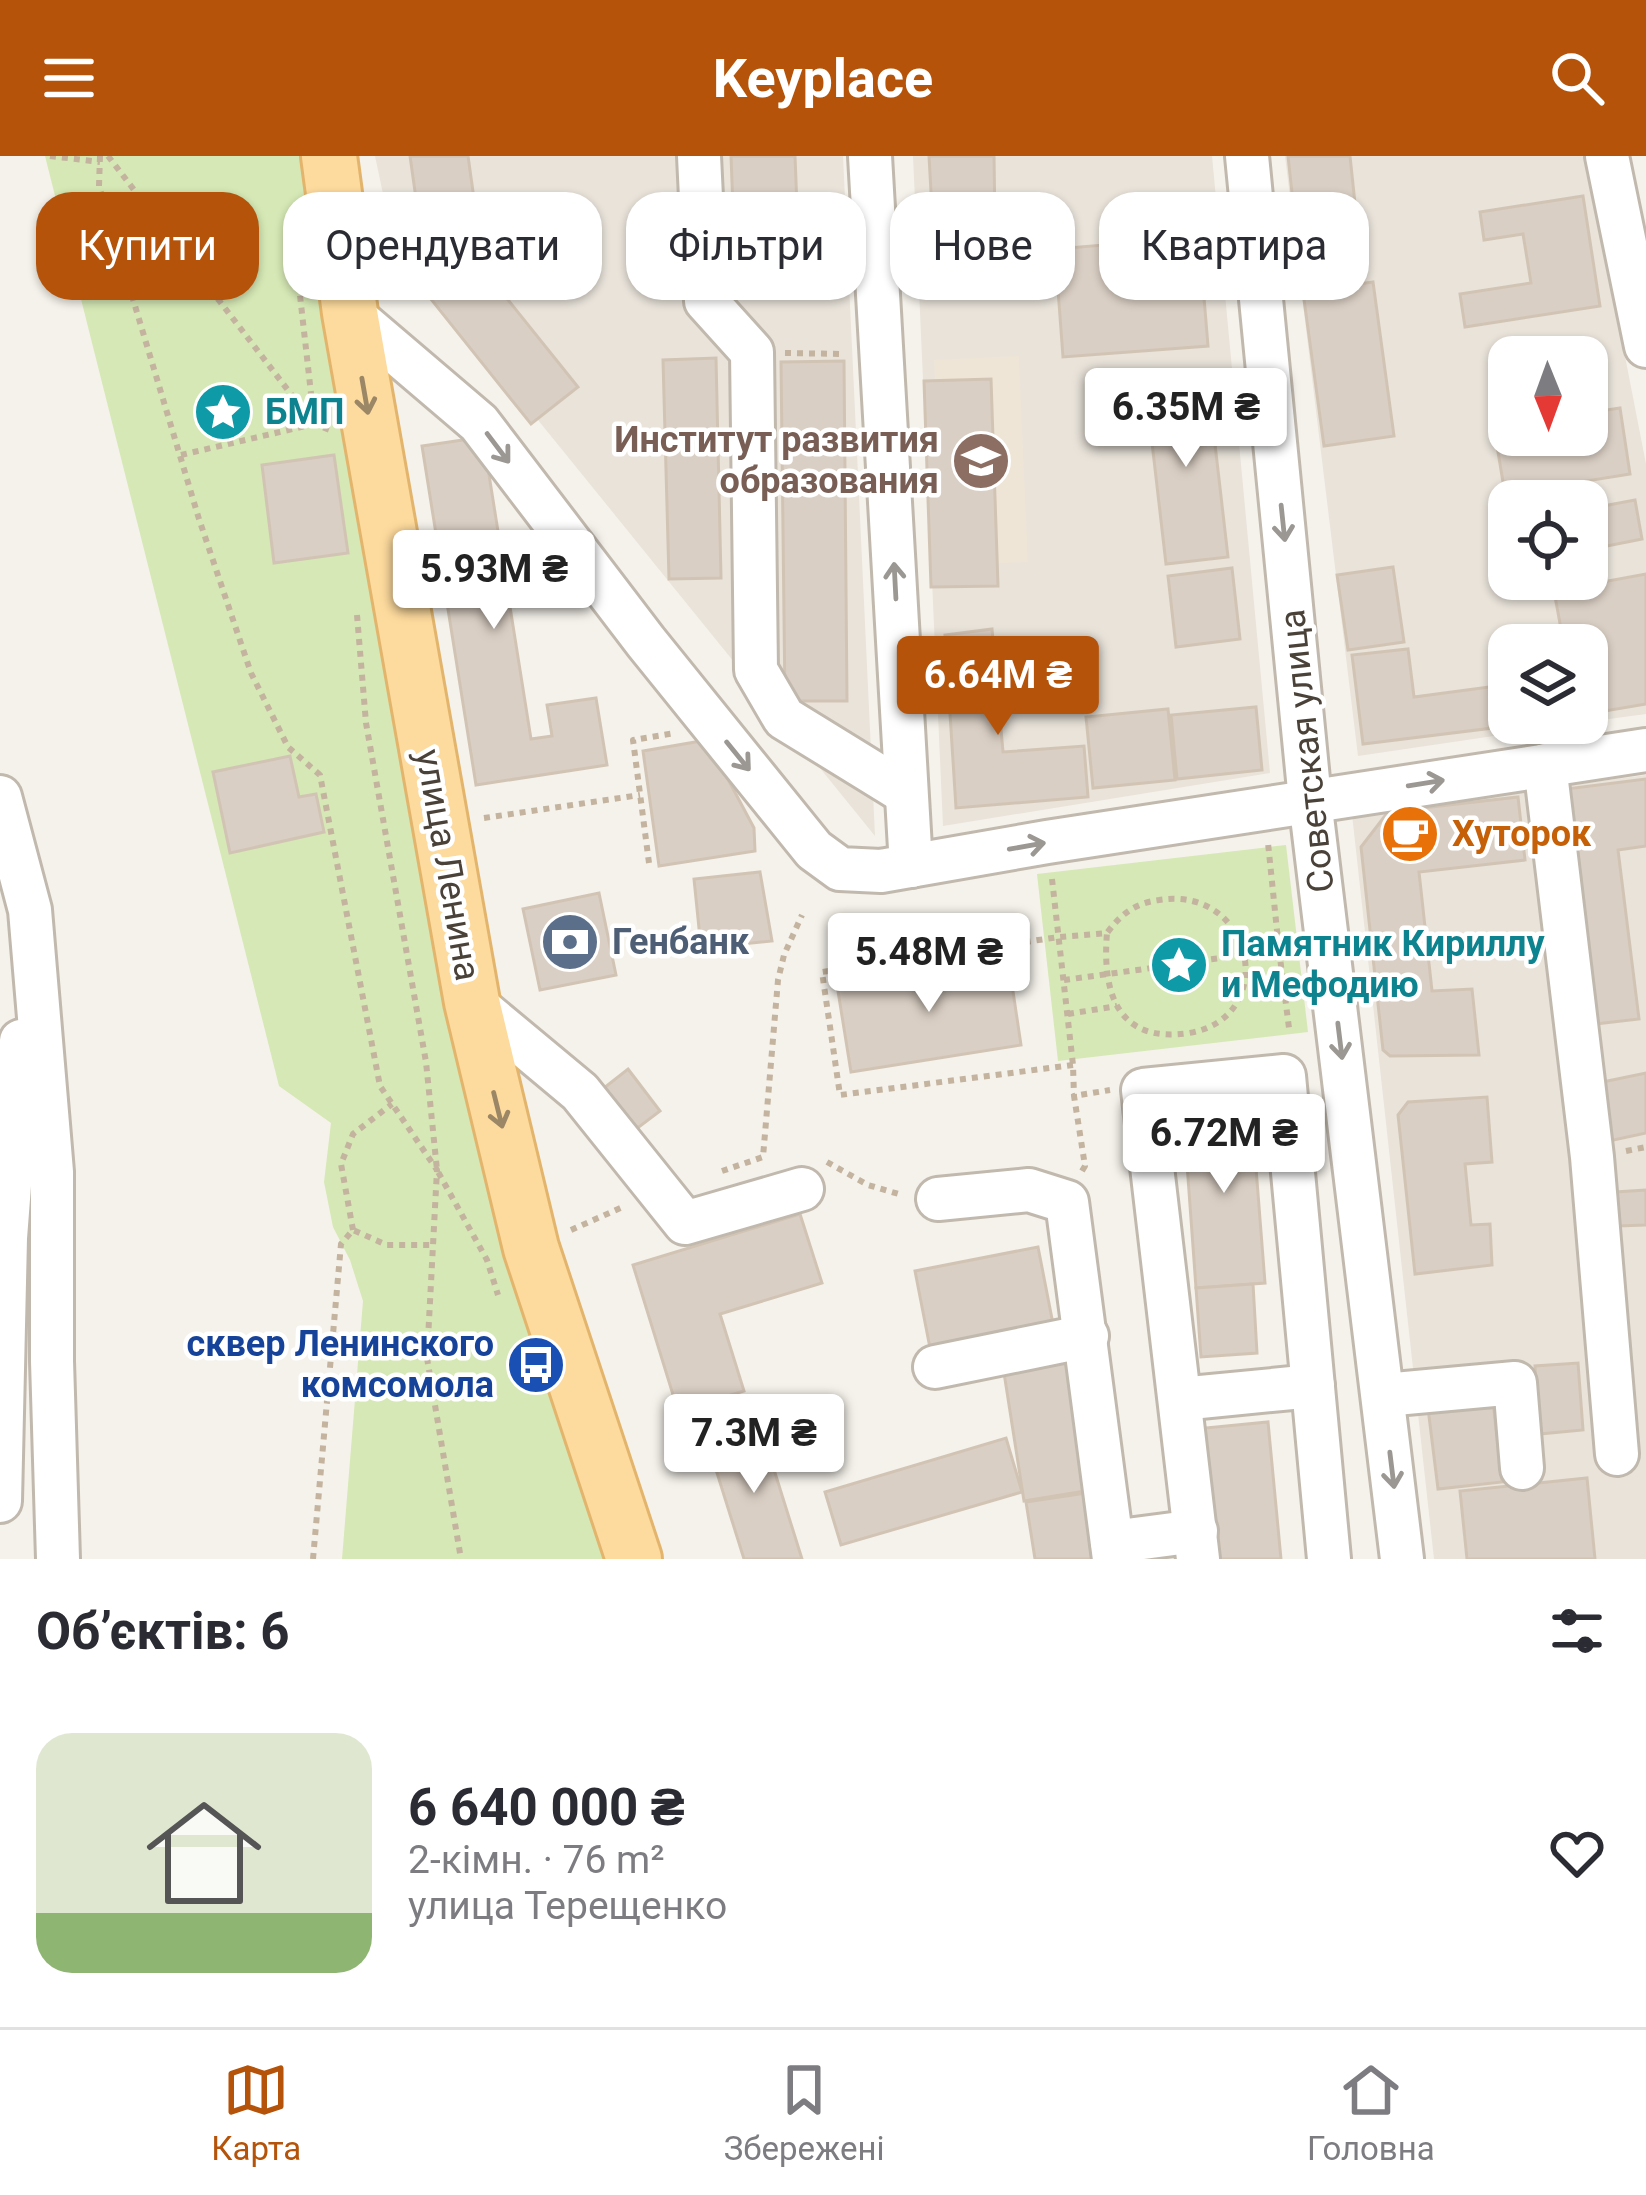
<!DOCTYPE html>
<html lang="uk">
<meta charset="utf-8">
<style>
:root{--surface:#fff;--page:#f2f2f3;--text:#2b2b33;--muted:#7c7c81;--line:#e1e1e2;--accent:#b45309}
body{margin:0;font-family:Roboto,sans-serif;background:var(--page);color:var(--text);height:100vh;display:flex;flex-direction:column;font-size:45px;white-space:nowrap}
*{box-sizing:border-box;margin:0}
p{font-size:39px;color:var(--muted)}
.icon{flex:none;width:66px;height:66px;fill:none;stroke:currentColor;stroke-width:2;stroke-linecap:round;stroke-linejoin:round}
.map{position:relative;height:1403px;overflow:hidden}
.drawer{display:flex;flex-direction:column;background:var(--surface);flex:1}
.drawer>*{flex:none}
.hud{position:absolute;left:36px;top:36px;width:1575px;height:108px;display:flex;gap:24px}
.needle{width:78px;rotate:179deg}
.controls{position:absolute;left:1488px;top:180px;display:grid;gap:24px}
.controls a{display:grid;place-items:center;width:120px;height:120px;border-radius:24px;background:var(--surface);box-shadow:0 3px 9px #0004;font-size:60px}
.price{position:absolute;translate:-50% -102px;padding:0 27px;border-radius:12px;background:#fff;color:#222;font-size:39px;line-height:78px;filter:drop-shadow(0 3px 6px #0008)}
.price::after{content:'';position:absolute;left:50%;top:72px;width:36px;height:27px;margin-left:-18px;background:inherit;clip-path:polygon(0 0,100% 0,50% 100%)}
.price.active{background:var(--accent);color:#fff}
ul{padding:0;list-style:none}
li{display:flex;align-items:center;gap:36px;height:300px;padding:0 36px}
li span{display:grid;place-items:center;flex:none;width:336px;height:240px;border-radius:36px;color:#555}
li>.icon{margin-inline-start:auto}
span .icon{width:144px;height:144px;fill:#fffc;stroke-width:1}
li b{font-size:51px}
h2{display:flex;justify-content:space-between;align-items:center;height:144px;padding:0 36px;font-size:51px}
.tag{padding:0 42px;border-radius:36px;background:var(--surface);box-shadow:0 3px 9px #0004;font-size:42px;line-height:108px}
.tag.active{background:var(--accent);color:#fff}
header{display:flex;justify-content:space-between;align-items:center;height:156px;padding:0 36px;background:var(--accent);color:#fff;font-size:54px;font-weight:700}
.menu{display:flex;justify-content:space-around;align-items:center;height:168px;border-top:3px solid var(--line);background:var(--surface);font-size:33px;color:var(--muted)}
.menu a{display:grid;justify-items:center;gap:6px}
.menu .active{color:var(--accent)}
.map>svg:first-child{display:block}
.residential{fill:#e9e3da;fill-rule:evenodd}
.education{fill:#eee5d6}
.green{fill:#d6e8b5}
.building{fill:#dacfc4;stroke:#d2c4b4;stroke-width:3}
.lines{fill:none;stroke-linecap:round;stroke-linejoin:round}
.minor-casing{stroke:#c1b9ae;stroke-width:48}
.major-casing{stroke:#e3b56c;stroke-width:60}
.path{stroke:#c3b39f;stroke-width:6;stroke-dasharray:6 6;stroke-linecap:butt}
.minor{stroke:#fff;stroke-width:42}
.major{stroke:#fdda9d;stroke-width:54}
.oneway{stroke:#9b8666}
.oneway2{stroke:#9b9792}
.labels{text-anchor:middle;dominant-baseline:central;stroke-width:9;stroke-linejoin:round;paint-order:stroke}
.culture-label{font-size:36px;font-weight:bold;fill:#0d838f;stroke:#fff;text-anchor:start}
.education-label{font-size:36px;font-weight:bold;fill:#785e54;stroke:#fff;text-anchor:end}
.street-label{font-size:36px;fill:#4a4239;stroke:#fff}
.food-label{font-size:36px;font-weight:bold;fill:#c56008;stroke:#fff;text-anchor:start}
.service-label{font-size:36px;font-weight:bold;fill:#4e5e75;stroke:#fff;text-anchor:start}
.transit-label{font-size:36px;font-weight:bold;fill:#164399;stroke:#fff;text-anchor:end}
</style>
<header><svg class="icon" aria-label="menu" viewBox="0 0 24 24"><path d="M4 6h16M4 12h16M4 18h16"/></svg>Keyplace<svg class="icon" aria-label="search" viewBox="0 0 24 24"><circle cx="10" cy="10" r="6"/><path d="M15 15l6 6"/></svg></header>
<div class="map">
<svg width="1646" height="1403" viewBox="0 0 1646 1403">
<rect width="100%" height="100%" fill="#f5f2eb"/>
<!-- residential -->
<g class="residential">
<polygon points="375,0 843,0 875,680 393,85"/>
<polygon points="913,0 1212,0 1270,617 943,670"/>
<path d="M1285 0H1586L1646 308V558L1587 566V489H1509V567H1583L1358 600ZM1509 201H1587V279H1509ZM1509 345H1587V423H1509Z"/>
<polygon points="1646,619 1646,1403 1434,1403 1352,658"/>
</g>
<!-- education -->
<polygon class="education" points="1019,200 1028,406 942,410 934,204"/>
<!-- green -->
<g class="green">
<polygon points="45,0 305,0 360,376 458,899 507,1111 608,1403 342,1403 363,1145 350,1104 333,1071 324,1026 331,967 279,930"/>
<polygon points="1286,689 1308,876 1058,905 1037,718"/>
</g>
<!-- building -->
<g class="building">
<polygon points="410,0 468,0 484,114 578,231 531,268 430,142"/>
<polygon points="731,0 795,0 800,127 736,130"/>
<polygon points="929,0 994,0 995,69 933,71"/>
<polygon points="1288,0 1350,0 1358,76 1297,83"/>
<polygon points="1583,40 1600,150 1465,171 1460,138 1531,127 1523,78 1484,84 1480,56"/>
<polygon points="1199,81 1208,190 1063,201 1055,93"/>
<polygon points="1373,126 1394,280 1324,290 1303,136"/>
<polygon points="716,202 721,422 669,423 663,204"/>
<polygon points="844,205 847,545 785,545 781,206"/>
<polygon points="1207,219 1228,401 1166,408 1145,226"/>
<polygon points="991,223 998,430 931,431 924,225"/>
<polygon points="1620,252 1630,318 1505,338 1494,272 1509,269 1509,279 1587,279 1587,257"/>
<polygon points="483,281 531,583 552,580 547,549 596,542 607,609 476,629 422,290"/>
<polygon points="334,299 348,397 274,407 262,309"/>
<polygon points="1635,344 1642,383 1587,394 1587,353"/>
<polygon points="1393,411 1404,486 1348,494 1337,419"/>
<polygon points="1232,412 1240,483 1176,491 1168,420"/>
<polygon points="1646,418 1646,548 1587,558 1587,489 1564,489 1554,435"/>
<polygon points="992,473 1003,596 1084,590 1088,641 956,652 945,479"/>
<polygon points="1408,493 1414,541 1497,530 1494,503 1509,501 1509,567 1533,567 1363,588 1352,499"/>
<polygon points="1256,551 1262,614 1177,623 1171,559"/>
<polygon points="1168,553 1175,624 1093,632 1086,561"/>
<polygon points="707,584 754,672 755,695 659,710 643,595"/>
<polygon points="290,600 299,641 316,638 324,676 230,697 213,616"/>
<polygon points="1646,623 1646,690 1618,694 1639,863 1595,868 1566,633"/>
<polygon points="1518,641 1525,704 1419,716 1432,835 1472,833 1479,899 1390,900 1383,894 1361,691 1388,656"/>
<polygon points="760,716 772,785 701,792 694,723"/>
<polygon points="599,737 616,819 540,834 523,753"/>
<polygon points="1008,802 1021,889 851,916 837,829"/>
<polygon points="628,913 660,955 627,980 595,939"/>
<polygon points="1646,917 1646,977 1609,985 1598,927"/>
<polygon points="1487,941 1492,1006 1465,1008 1471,1069 1490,1068 1492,1109 1415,1118 1398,959 1408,946"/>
<polygon points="1251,948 1265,1127 1196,1132 1183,953"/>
<polygon points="1646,1034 1646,1069 1618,1070 1616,1036"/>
<polygon points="800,1058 822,1127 720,1158 744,1235 678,1255 633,1109"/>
<polygon points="1038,1091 1054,1173 931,1197 915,1115"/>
<polygon points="1253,1128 1257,1197 1201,1201 1196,1132"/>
<polygon points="1064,1195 1085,1335 1024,1345 1002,1204"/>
<polygon points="1578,1207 1583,1274 1539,1278 1535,1210"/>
<polygon points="1492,1237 1502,1326 1438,1333 1427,1244"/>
<polygon points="1268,1266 1281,1403 1217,1403 1205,1272"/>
<polygon points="760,1269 802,1403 744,1403 707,1285"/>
<polygon points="1006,1282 1022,1336 841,1389 825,1336"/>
<polygon points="1587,1322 1595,1403 1467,1403 1460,1335"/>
<polygon points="1086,1337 1096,1403 1035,1403 1026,1346"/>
</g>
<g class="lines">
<!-- minor casing -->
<g class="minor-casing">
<g id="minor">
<polyline points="699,0 706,145 752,196 756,514 784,562 906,637"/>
<polyline points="870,0 911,710"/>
<polyline points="1247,0 1310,644 1402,1403"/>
<polyline points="1607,0 1646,190"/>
<polyline points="350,157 479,267 646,486 814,694 840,713 881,715 1047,686 1646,594"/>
<polyline points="1545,609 1592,1001 1617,1298"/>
<polyline points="0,641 30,754 52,1016 52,1205 58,1403"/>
<polyline points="472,846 580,936 685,1067 802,1033"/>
<polyline points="938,1043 1029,1034 1067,1046 1114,1403"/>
<polyline points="935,1211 1087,1180"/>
<polyline points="1384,1239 1515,1227 1522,1312"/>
<polyline points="1180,1243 1313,1230"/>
<polyline points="0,1345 6,1082 21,885"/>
<polyline points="1112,1386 1196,1375"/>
<polyline points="1198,1403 1143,934 1284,920 1329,1403"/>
</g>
</g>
<!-- major casing -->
<g class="major-casing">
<polyline id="major" points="329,0 350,157 472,846 531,1092 634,1403"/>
</g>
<!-- path -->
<g class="path">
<polyline points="50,0 100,6"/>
<polyline points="100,0 99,30 199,363 251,517 288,591 320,619 380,930 437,1014 427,1202 461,1403"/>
<polyline points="108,0 314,268 330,274"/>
<polyline points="296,104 314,264"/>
<polyline points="785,197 844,198"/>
<polyline points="181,299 314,268"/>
<polyline points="357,459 366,567 426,906 437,1014 487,1104 498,1139"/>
<polyline points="484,662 640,639"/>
<polyline points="649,707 633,584 675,577"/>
<polyline points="1052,723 1073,909 1074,940"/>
<polyline points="1279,794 1289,872"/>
<polyline points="1198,805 1199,822 1160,826 1158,794 1196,789 1198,805 1279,794 1268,687"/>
<polyline points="1064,824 1159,811"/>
<polyline points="1068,858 1117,850"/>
<path d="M1073 909 840 939 822 816 1059 781 1107 777C1121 758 1135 747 1159 744 1255 729 1280 862 1189 877 1117 888 1102 836 1107 777"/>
<polyline points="1626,995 1646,991"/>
<polyline points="827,1006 868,1029 902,1039"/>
<polyline points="722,1015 763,1001 778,824 784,799 802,759"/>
<polyline points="1082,1015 1085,1010 1074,940 1110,934"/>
<polyline points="353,1074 341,1008 353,978 392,948"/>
<polyline points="571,1074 625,1050"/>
<polyline points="313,1403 341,1088 353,1074 387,1089 431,1089"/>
</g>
<!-- minor -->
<use href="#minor" class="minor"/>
<!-- major -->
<use href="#major" class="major"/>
</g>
<!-- one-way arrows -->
<defs><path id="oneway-shaft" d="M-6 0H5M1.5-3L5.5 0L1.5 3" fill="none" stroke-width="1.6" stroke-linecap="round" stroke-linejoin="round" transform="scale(3)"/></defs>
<g class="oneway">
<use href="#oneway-shaft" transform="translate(365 240) rotate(80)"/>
<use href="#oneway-shaft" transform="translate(498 954) rotate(76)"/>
</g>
<g class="oneway2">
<use href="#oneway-shaft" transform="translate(498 292) rotate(53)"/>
<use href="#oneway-shaft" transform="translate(1283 367) rotate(84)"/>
<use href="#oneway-shaft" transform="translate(895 425) rotate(-93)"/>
<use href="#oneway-shaft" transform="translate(738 600) rotate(51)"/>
<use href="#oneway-shaft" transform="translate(1426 627) rotate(-9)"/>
<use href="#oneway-shaft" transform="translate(1027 690) rotate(-10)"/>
<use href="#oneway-shaft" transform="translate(1340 885) rotate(83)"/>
<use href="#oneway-shaft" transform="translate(1392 1314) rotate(83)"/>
</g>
<!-- icons -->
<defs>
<g id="sight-disc" transform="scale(3)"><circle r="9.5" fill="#0f9aa8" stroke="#fff"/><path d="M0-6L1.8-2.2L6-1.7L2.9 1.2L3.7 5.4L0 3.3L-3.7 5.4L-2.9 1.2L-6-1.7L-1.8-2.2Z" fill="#fff"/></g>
<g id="university-disc" transform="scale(3)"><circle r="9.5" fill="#8d6e63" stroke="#fff"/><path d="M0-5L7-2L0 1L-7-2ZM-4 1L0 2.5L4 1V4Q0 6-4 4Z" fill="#fff"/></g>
<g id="cafe-disc" transform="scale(3)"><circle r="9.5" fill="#e8710a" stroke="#fff"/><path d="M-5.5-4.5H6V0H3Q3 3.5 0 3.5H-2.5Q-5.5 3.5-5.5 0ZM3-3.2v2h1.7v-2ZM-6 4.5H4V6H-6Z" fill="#fff"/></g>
<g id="bank-disc" transform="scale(3)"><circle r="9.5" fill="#5c6f8a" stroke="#fff"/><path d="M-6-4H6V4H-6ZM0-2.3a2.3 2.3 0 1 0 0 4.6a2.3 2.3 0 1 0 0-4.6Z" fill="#fff"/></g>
<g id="bus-disc" transform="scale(3)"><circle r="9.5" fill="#1a4fb4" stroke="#fff"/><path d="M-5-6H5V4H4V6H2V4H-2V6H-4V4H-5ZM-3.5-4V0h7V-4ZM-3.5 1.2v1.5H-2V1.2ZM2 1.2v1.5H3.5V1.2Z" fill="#fff"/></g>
</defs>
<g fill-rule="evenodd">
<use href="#sight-disc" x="223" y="256"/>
<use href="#university-disc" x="981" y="305"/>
<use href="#cafe-disc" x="1410" y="678"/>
<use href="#bank-disc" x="570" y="786"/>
<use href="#sight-disc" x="1179" y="809"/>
<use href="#bus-disc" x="536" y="1209"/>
</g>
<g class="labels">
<!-- culture labels -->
<g class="culture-label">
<text x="265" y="256">БМП</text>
<text x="1221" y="788">Памятник Кириллу<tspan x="1221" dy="41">и Мефодию</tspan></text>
</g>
<!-- education labels -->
<g class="education-label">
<text x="939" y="284">Институт развития<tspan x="939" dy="41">образования</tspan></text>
</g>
<!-- street labels -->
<g class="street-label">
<text transform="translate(1307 595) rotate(-96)">Советская улица</text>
<text transform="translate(448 709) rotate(80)">улица Ленина</text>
</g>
<!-- food labels -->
<g class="food-label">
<text x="1452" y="678">Хуторок</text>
</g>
<!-- service labels -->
<g class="service-label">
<text x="612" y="786">Генбанк</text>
</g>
<!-- transit labels -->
<g class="transit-label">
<text x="494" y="1188">сквер Ленинского<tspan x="494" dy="41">комсомола</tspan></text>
</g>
</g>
</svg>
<div class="controls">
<a><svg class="needle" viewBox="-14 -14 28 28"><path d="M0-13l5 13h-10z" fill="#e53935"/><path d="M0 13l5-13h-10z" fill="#7c7c81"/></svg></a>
<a><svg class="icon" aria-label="locate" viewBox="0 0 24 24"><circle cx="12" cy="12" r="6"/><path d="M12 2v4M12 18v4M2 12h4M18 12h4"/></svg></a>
<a><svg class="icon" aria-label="layers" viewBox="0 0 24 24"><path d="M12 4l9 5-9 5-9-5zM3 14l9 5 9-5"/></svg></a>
</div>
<b class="price" style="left:1186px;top:314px">6.35M ₴</b>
<b class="price" style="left:494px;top:476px">5.93M ₴</b>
<b class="price active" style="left:998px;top:582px">6.64M ₴</b>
<b class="price" style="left:929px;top:859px">5.48M ₴</b>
<b class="price" style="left:1224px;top:1040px">6.72M ₴</b>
<b class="price" style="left:754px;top:1340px">7.3M ₴</b>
<div class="hud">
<a class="tag active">Купити</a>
<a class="tag">Орендувати</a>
<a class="tag">Фільтри</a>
<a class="tag">Нове</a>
<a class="tag">Квартира</a>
</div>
</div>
<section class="drawer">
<h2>Об’єктів: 6<svg class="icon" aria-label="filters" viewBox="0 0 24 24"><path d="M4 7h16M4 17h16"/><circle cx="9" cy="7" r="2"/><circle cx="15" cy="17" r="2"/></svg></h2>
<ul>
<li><span style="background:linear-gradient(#dfe7d0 75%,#8fb573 0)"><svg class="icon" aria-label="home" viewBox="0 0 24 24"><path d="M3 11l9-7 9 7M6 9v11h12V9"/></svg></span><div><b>6 640 000 ₴</b><p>2-кімн. · 76 m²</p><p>улица Терещенко</p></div><svg class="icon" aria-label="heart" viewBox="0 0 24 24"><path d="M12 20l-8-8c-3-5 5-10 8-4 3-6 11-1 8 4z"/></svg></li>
</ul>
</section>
<nav class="menu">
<a class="active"><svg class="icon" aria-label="map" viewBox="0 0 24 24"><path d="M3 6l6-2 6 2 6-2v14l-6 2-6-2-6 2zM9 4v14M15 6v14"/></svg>Карта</a>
<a><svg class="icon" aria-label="saved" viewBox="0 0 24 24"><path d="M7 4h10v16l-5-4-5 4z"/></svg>Збережені</a>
<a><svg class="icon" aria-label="home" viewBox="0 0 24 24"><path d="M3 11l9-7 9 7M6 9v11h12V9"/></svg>Головна</a>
</nav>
